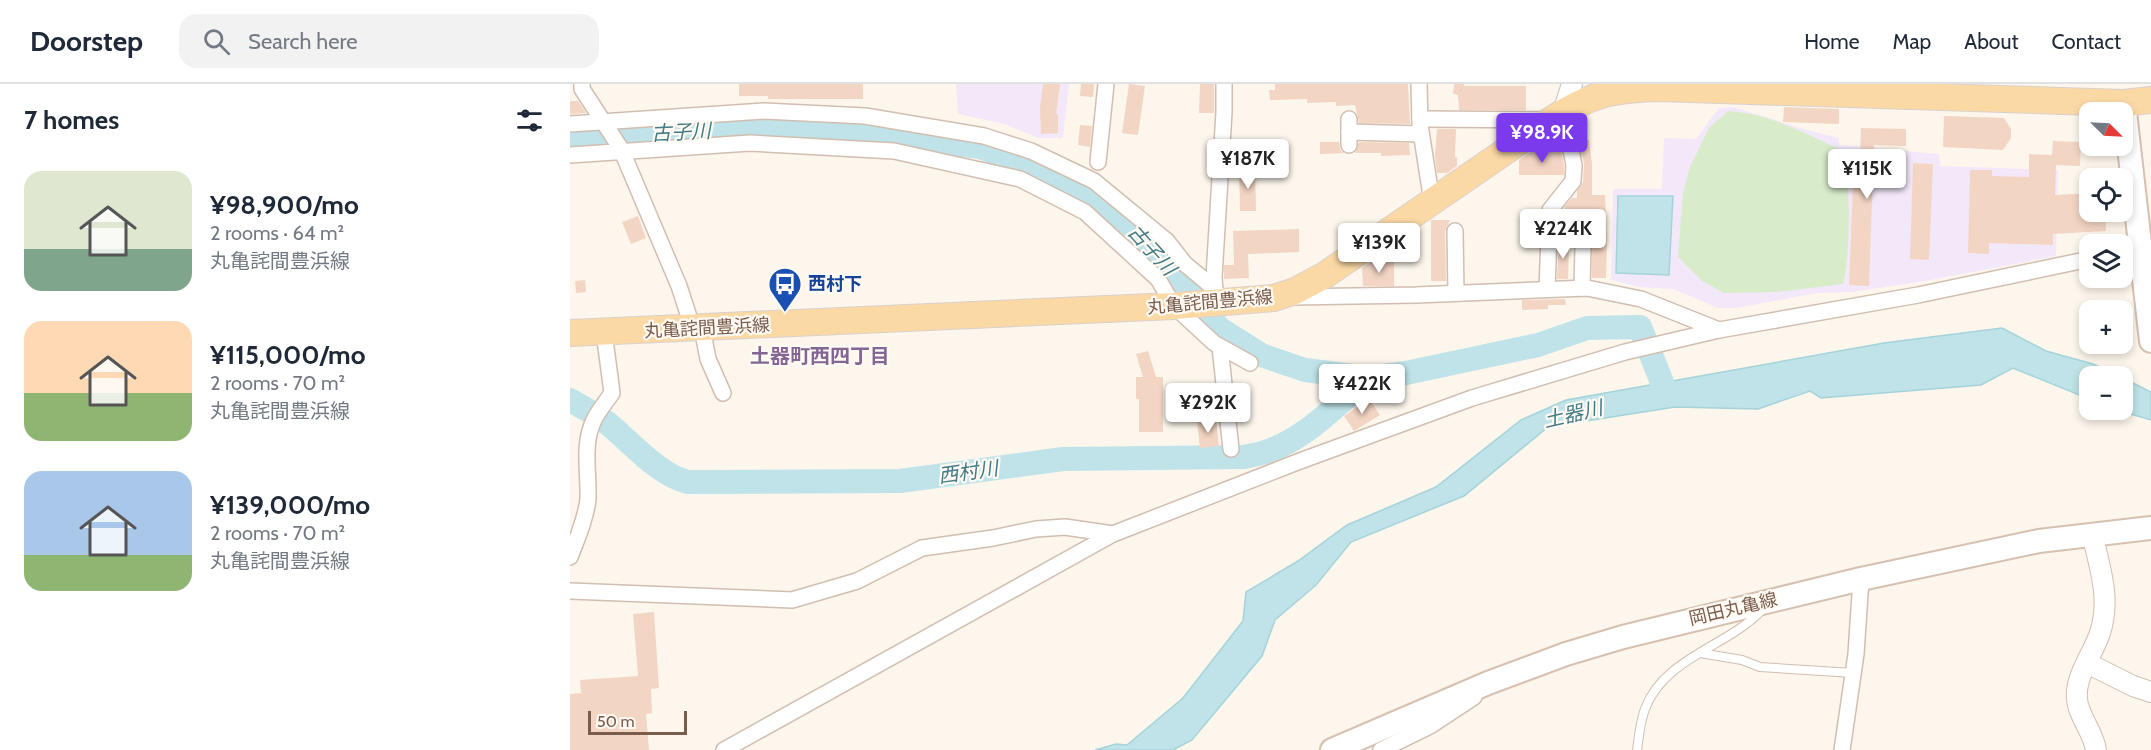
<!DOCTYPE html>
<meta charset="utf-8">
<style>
:root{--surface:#fff;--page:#f2f2f3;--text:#1f2937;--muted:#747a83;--line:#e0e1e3;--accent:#7c3aed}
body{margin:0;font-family:Cabin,"Noto Sans JP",sans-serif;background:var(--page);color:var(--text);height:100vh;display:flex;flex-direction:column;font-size:22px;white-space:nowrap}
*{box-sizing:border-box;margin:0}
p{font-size:20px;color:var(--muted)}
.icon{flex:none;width:33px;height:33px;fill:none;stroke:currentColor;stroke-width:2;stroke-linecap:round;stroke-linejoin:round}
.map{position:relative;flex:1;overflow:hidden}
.drawer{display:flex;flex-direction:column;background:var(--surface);width:570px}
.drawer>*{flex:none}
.needle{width:39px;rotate:114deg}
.buttons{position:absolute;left:1509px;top:18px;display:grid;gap:12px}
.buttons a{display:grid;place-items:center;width:54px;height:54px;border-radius:12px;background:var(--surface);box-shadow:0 3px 9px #0003;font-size:30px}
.scale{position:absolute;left:18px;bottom:15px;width:99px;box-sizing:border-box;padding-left:6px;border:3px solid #7a5c4d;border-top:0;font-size:16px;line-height:21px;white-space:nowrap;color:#7a5c4d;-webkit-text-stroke:4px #fffaf3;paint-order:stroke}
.price{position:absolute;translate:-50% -51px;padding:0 14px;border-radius:6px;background:#fff;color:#222;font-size:20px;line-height:39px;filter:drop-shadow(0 2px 3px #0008)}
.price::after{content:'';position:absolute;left:50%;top:36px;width:18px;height:14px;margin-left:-9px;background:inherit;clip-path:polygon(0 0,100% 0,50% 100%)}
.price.selected{background:var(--accent);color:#fff}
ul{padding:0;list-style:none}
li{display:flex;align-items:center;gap:18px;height:150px;padding:0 24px}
li span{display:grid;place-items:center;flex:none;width:168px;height:120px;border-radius:18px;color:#555}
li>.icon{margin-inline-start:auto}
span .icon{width:72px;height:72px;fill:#fffc;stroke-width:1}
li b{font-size:26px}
h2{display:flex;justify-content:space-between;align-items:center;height:72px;padding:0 24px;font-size:26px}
header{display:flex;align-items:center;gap:36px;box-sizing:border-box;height:84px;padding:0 30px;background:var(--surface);border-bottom:2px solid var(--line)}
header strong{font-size:28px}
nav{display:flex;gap:33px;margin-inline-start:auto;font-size:21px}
.search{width:420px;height:54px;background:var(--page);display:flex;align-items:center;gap:15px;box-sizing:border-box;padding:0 21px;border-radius:18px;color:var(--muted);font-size:22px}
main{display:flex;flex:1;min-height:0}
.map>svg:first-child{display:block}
.education{fill:#f3e8fa}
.green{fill:#d8ecc9}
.water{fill:#bfe3e8;stroke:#a5d3da;stroke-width:1.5}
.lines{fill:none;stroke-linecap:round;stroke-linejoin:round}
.river{stroke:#bfe3e8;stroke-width:24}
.building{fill:#f3d5c3}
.service-casing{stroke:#d1beb0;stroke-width:10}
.minor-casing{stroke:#d1beb0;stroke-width:18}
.tertiary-casing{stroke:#d1beb0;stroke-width:22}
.secondary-casing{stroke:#d6c0b0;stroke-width:26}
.primary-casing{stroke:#dad1cd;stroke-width:28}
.service{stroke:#fff;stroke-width:8}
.minor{stroke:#fff;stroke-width:15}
.tertiary{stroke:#fff;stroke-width:20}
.secondary{stroke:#fff;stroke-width:22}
.primary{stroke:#fbd9a5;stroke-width:26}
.labels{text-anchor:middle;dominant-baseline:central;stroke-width:4.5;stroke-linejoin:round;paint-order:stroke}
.transit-label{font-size:18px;font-weight:bold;fill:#164399;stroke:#fffaf3;text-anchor:start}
.street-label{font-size:18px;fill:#7a5c4d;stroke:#fffaf3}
.water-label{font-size:20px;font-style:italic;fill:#437c86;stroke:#fffaf3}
.neighbourhood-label{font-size:20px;font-weight:bold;fill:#846695;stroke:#fffaf3}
</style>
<header>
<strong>Doorstep</strong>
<div class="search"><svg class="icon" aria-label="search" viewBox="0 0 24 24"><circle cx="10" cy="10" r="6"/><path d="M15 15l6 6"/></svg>Search here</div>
<nav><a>Home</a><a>Map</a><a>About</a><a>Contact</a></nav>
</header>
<main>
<section class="drawer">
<h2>7 homes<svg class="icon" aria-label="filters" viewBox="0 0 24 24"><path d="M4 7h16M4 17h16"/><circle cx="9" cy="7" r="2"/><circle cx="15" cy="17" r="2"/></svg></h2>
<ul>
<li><span style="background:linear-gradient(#dfe7d0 65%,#7fa58c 0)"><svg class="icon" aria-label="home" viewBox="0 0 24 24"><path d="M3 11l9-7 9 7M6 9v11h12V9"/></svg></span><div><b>¥98,900/mo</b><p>2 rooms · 64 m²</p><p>丸亀詫間豊浜線</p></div></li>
<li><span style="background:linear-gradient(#ffd9b3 60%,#8fb573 0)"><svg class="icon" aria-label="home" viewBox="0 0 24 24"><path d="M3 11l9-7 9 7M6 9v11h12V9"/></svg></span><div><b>¥115,000/mo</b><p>2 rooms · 70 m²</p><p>丸亀詫間豊浜線</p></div></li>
<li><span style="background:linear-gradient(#a9c7e8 70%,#8fb573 0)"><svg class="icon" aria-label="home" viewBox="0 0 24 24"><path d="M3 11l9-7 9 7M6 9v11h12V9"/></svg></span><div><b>¥139,000/mo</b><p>2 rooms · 70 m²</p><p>丸亀詫間豊浜線</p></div></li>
</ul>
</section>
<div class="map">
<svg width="1581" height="666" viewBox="0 0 1581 666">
<rect width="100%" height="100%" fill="#fdf6ec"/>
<!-- education -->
<g class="education">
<polygon points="386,0 499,0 493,54 468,54 435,40 388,30"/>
<polygon points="1163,23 1237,46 1269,54 1269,61 1369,70 1370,82 1488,86 1486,172 1355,197 1282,208 1247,209 1166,224 1148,224 1103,205 1069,203 1041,196 1043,105 1092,105 1094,54 1126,55 1149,24"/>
</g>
<!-- green -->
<path class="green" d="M1158 27C1202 30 1235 50 1274 67 1280 97 1281 170 1273 200L1208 208 1154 209 1132 197 1108 173 1113 109 1120 83 1139 44Z"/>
<!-- water -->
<g class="water">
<polygon points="1048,112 1103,112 1099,191 1046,189"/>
<polygon points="1432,244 1476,267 1523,280 1549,292 1520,292 1519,315 1443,284 1411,301 1251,314 1240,307 1188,325 1105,323 978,343 894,412 781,458 746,501 705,536 692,572 622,656 603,666 525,666 546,660 557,661 613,614 673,537 676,508 728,477 777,441 866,403 951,336 996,316 1314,259"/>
<polygon points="1553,294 1581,308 1581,336 1547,326 1552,326"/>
</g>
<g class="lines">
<!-- river -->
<g class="river">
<polyline points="0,55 231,42 410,63 468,85 525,113 565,145 650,245 691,271 735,286 798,294 836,289 968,261 1017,244 1070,243 1097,311"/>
<path d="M0 316C12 323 25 330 36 338 59 356 89 392 118 398L330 397 493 375 674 373C682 371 691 370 698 367 736 354 768 320 798 294"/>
</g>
</g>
<!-- building -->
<g class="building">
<polygon points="169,0 293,0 293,15 198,15 198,12 169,12"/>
<polygon points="473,0 490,0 486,30 488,30 488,49 471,50 470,23"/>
<polygon points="511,0 524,0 523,13 510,12"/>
<polygon points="559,0 575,2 568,51 552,49"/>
<polygon points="630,0 644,0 644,29 629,29"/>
<polygon points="705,0 838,0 840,40 789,39 785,21 766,22 766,18 737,19 737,15 700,16 699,6 705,6"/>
<polygon points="884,0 894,0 894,2 956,2 956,26 889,26 888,11 883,10"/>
<polygon points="0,17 8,17 16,29 0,30"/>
<polygon points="1214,23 1269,25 1269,40 1213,38"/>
<polygon points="1374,32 1434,34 1441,45 1441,54 1433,66 1373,63"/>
<polygon points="510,41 522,42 520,63 508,61"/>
<polygon points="1291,44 1336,45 1336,62 1304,61 1299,202 1279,201 1284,75 1290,75"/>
<polygon points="867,45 886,45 885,73 887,73 887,82 877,89 867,89 865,72"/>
<polygon points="1019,56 1022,80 1022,111 1035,111 1037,156 1036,194 1022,194 1022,152 990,152 990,134 995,134 995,122 1002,114 1007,114 1007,107 1013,98 1014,79 1009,58"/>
<polygon points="1483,57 1511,58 1510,82 1486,81 1485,111 1520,109 1520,128 1535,128 1536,147 1483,150 1483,161 1419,159 1419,170 1398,169 1400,86 1422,86 1422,92 1459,93 1459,70 1482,71"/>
<polygon points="750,58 769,58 770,65 774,69 750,70"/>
<polygon points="789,58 839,59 840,71 811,72 811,69 785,69"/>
<polygon points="962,67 991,67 994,82 994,91 949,91 949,76"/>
<polygon points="1343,79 1363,80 1359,176 1340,175"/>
<polygon points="669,85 685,85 686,127 670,127"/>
<polygon points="68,132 76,154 61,160 52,138"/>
<polygon points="861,136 880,136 875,147 876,197 861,197"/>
<polygon points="729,145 729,168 678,170 679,194 654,195 654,181 664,181 663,147"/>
<polygon points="989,156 999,156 998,195 987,195"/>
<polygon points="802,177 824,177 824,202 793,202 792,184"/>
<polygon points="15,196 16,208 6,209 5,197"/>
<polygon points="995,215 996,221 978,221 978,225 952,226 952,216"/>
<polygon points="578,267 586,293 593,293 593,348 569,348 569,315 566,315 566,293 573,293 566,270"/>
<polygon points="799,315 810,331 784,347 774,332"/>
<polygon points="646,335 649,362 630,364 627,337"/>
<polygon points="84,528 89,604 81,605 82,629 76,630 79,666 0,666 0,610 11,609 10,596 68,592 63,530"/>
</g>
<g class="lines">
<!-- service casing -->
<g class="service-casing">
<g id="service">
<polyline points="1130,569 1172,576 1190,583 1283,589"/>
<path d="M1067 666C1069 652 1070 638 1075 625 1094 574 1156 563 1191 527"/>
</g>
</g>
<!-- minor casing -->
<g class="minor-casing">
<g id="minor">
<polyline points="12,0 12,5 51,65 109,202 123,245"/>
<polyline points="849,0 850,41 862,118"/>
<polyline points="779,35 779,61"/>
<polyline points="850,35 979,36"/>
<polyline points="0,40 194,27 295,32 414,52 461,67 524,97 597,157 615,180 645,205"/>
<polyline points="779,48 851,50"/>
<polyline points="0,71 180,59 324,67 450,95 515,128 588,195 604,222 644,259 680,279"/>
<polyline points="528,78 536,0"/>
<polyline points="885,147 886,209"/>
<polyline points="1552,168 1579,163"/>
<polyline points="1012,204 1013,163"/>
<polyline points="977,205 980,126 1003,97 1004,81 993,28"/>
<polyline points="645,211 644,193 654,28 654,0"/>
<polyline points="722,213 846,211 1017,204 1071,215 1149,246"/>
<polyline points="132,244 138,275 153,309"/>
<polyline points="650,263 661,365"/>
<path d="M0 473C7 455 16 434 18 415 19 389 12 360 24 336 28 327 36 318 42 309L34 248"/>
<polyline points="0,507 222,516 287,497 352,464 423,454 466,445 495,443 543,450"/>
<polyline points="154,666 543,450 730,377 902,314 1055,268 1149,246 1348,211 1520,175"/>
<polyline points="811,666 860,642 904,613"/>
<polyline points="1272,666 1286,570 1291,495"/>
</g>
</g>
<!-- tertiary casing -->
<g class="tertiary-casing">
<g id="tertiary">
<polyline points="993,28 1002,0"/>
<path d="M1522 450C1530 484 1541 515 1530 549 1523 570 1505 592 1507 614 1507 630 1524 649 1526 666"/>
<polyline points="1517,579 1563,602 1581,608"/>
</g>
</g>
<!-- secondary casing -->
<g class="secondary-casing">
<g id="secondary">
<polyline points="1554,19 1581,257"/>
<polyline points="762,666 918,599 996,570 1053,553 1291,495 1469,457 1581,444"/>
</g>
</g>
<!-- primary casing -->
<g class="primary-casing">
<path id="primary" d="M0 249 604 222 704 214 725 207 755 191 981 36C1021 10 1043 5 1089 4L1554 19 1581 16"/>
</g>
<!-- service -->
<use href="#service" class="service"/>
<!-- minor -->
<use href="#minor" class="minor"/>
<!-- tertiary -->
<use href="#tertiary" class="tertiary"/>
<!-- secondary -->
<use href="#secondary" class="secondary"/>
<!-- primary -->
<use href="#primary" class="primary"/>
</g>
<!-- icons -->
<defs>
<g id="bus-pin" transform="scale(1.725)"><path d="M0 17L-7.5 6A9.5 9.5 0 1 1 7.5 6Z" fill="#1a4fb4" stroke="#fffaf3"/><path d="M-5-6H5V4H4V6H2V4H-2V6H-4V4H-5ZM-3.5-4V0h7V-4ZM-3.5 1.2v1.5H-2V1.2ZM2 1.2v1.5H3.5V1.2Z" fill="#fff"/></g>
</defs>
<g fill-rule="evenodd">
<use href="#bus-pin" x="215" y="200"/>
</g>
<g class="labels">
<!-- transit labels -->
<g class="transit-label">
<text x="238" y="200">西村下</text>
</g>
<!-- street labels -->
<g class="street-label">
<text transform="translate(640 218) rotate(-5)">丸亀詫間豊浜線</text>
<text transform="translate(137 244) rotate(-3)">丸亀詫間豊浜線</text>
<text transform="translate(1163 525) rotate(-13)">岡田丸亀線</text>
</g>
<!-- water labels -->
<g class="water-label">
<text transform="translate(111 48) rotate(-3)">古子川</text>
<text transform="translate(582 166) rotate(48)">古子川</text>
<text transform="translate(1003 330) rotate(-13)">土器川</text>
<text transform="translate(398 388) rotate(-8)">西村川</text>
</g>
<!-- neighbourhood labels -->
<g class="neighbourhood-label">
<text x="250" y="272">土器町西四丁目</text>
</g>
</g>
</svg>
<div class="buttons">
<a><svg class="needle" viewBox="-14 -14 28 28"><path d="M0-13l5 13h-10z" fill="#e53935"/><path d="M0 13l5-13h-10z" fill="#747a83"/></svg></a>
<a><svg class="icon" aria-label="locate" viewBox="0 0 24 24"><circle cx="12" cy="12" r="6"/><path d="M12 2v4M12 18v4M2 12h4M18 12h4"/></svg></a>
<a><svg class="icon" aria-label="layers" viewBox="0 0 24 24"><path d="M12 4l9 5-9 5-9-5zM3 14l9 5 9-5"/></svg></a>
<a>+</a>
<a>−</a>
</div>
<div class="scale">50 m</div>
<b class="price selected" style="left:972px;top:80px">¥98.9K</b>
<b class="price" style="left:678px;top:106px">¥187K</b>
<b class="price" style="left:1297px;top:116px">¥115K</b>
<b class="price" style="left:993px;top:176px">¥224K</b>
<b class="price" style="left:809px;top:190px">¥139K</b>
<b class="price" style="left:792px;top:331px">¥422K</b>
<b class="price" style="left:638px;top:350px">¥292K</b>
</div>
</main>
